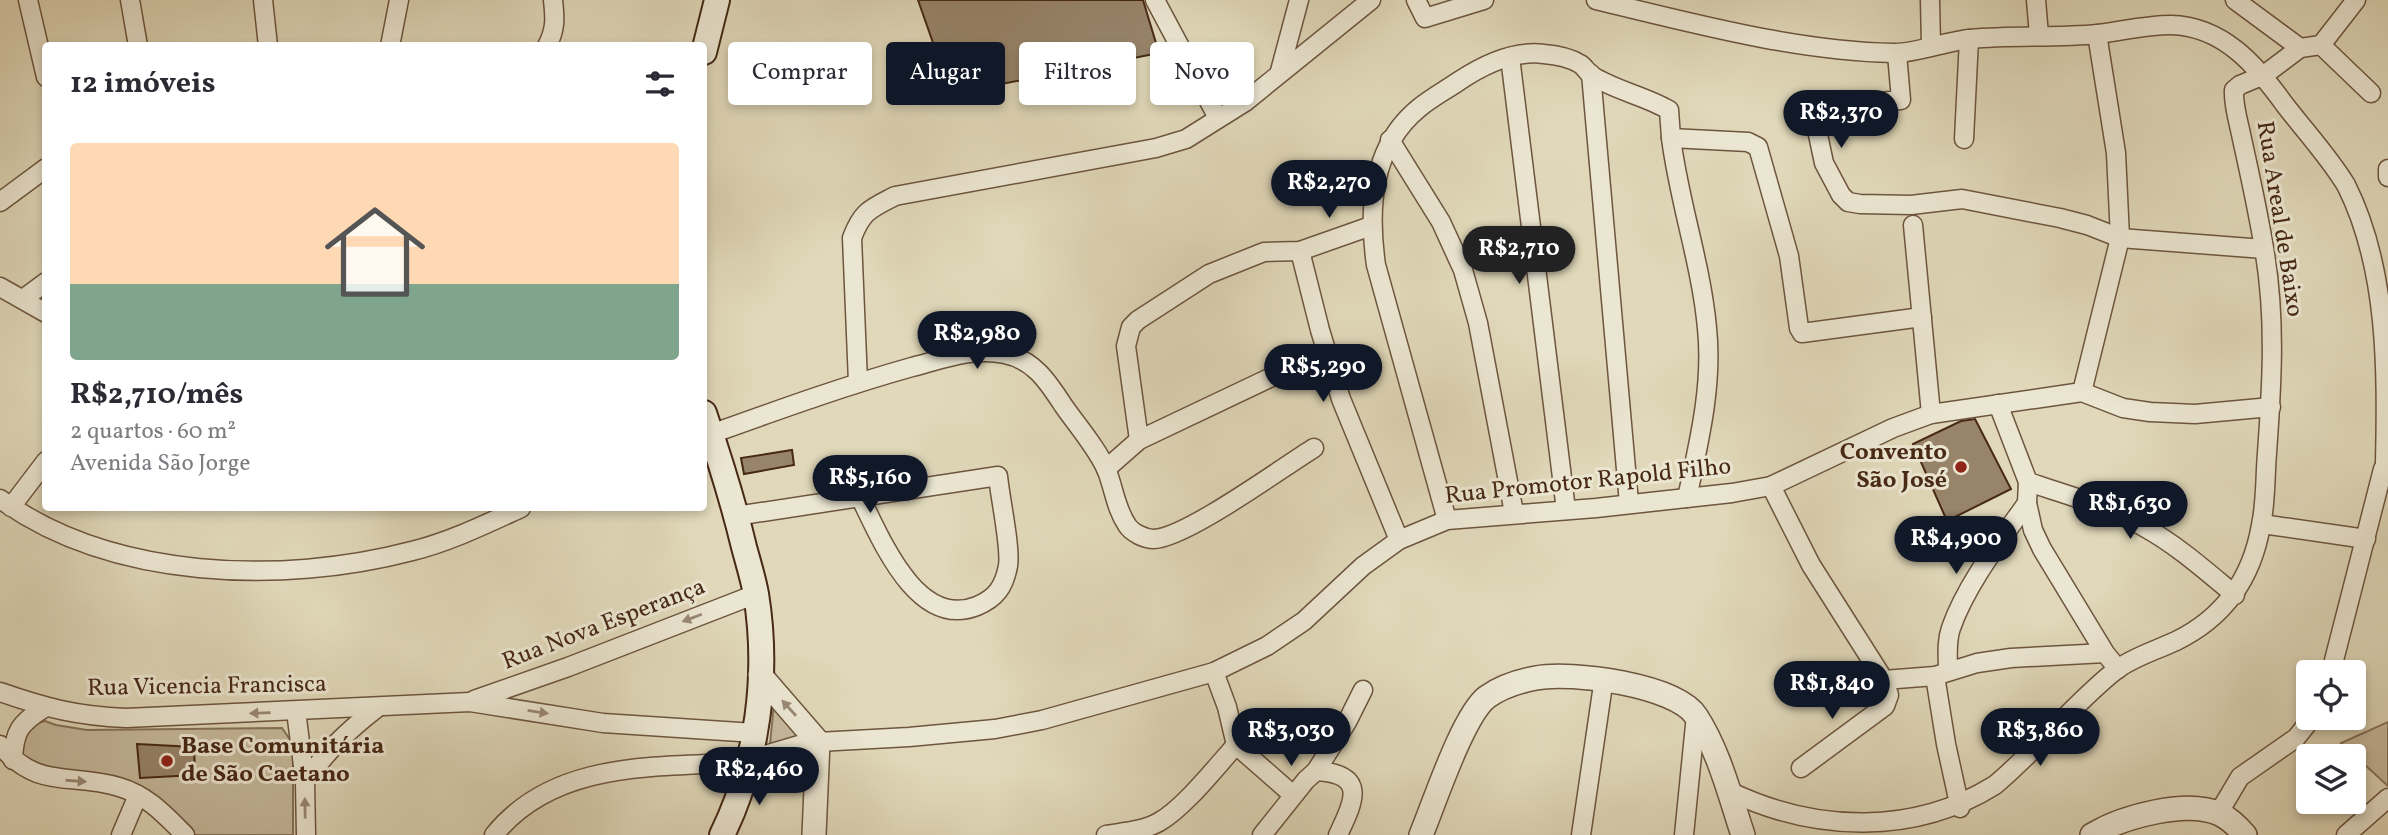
<!DOCTYPE html>
<html lang="pt">
<meta charset="utf-8">
<style>
:root{--surface:#fff;--page:#f2f2f3;--text:#2b2b33;--muted:#7c7c81;--line:#e1e1e2;--accent:#111827}
body{margin:0;font-family:Vollkorn,serif;background:var(--page);color:var(--text);height:100vh;display:flex;flex-direction:column;font-size:26px;white-space:nowrap}
*{box-sizing:border-box;margin:0}
p{font-size:23px;color:var(--muted)}
.icon{flex:none;width:38px;height:38px;fill:none;stroke:currentColor;stroke-width:2;stroke-linecap:round;stroke-linejoin:round}
.map{position:relative;flex:1;overflow:hidden}
.side{position:absolute;left:42px;top:42px;width:665px;height:469px;display:flex;flex-direction:column;background:var(--surface);border-radius:7px;box-shadow:0 4px 10px #0003}
.side>*{flex:none}
.hud{position:absolute;left:728px;top:42px;width:665px;height:63px;display:flex;gap:14px}
.fabs{position:absolute;left:2296px;top:660px;display:grid;gap:14px}
.fabs a{display:grid;place-items:center;width:70px;height:70px;border-radius:7px;background:var(--surface);box-shadow:0 4px 10px #0003;font-size:35px}
.price{position:absolute;translate:-50% -60px;padding:0 16px;border-radius:24px;background:var(--accent);color:#fff;font-size:23px;line-height:46px;filter:drop-shadow(0 2px 4px #0008)}
.price::after{content:'';position:absolute;left:50%;top:42px;width:21px;height:16px;margin-left:-10px;background:inherit;clip-path:polygon(0 0,100% 0,50% 100%)}
.price.selected{background:#222;color:#fff}
ul{padding:0;list-style:none}
li{display:grid;align-content:center;gap:14px;height:371px;padding:0 28px}
li+li{border-top:2px solid var(--line)}
li span{display:grid;place-items:center;height:217px;border-radius:7px;color:#555}
li>.icon{margin-inline-start:auto}
span .icon{width:126px;height:126px;fill:#fffc;stroke-width:1}
li b{font-size:30px}
h2{display:flex;justify-content:space-between;align-items:center;height:84px;padding:0 28px;font-size:30px}
.pill{padding:0 24px;border-radius:7px;background:var(--surface);box-shadow:0 4px 10px #0003;font-size:24px;line-height:63px}
.pill.selected{background:var(--accent);color:#fff}
.map>svg:first-child{display:block}
.green{fill:#c6ba9d;stroke:#867259;stroke-width:2}
.building{fill:#97846a;stroke:#472915;stroke-width:2}
.lines{fill:none;stroke-linecap:round;stroke-linejoin:round}
.minor-casing{stroke:#6d553e;stroke-width:21}
.tertiary-casing{stroke:#6d553e;stroke-width:26}
.secondary-casing{stroke:#472915;stroke-width:28}
.minor{stroke:#ebe6d2;stroke-width:18}
.tertiary{stroke:#ebe6d2;stroke-width:23}
.secondary{stroke:#ebe6d2;stroke-width:24}
.oneway{fill:#998874}
.poi-dot{fill:#8f2418;stroke:#ebe6d2;stroke-width:2.5}
.labels{text-anchor:middle;dominant-baseline:central;stroke-width:6;stroke-linejoin:round;paint-order:stroke}
.street-label{font-size:24px;fill:#472915;stroke:#ebe6d2}
.poi-label{font-size:24px;font-weight:bold;fill:#472915;stroke:#ebe6d2;text-anchor:end}
</style>
<div class="map">
<svg width="2388" height="835" viewBox="0 0 2388 835">
<rect width="100%" height="100%" fill="#e0d8b9"/>
<filter id="stains"><feTurbulence type="fractalNoise" baseFrequency=".00286" numOctaves="4"/><feColorMatrix values="0 0 0 0 .2 0 0 0 0 .09 0 0 0 0 .02 0 0 0 .5 -.17"/></filter>
<radialGradient id="worn" r=".72"><stop offset=".6" stop-color="#630" stop-opacity="0"/><stop offset="1" stop-color="#630" stop-opacity=".3"/></radialGradient>
<!-- green -->
<g class="green">
<polygon points="774,704 800,733 798,742 775,747 770,744"/>
<polygon points="45,721 56,725 87,730 282,728 293,744 293,835 189,835 154,797 64,778 17,754 23,727"/>
<polygon points="2388,722 2388,786 2341,743"/>
</g>
<!-- building -->
<g class="building">
<polygon points="918,0 1143,0 1159,53 951,94"/>
<polygon points="1975,419 2011,489 1947,521 1913,444 1961,421"/>
<polygon points="792,450 794,465 744,474 741,458"/>
<polygon points="137,744 194,747 195,775 140,778"/>
</g>
<g class="lines">
<!-- minor casing -->
<g class="minor-casing">
<g id="minor">
<polyline points="28,0 46,77"/>
<polyline points="130,0 138,46"/>
<polyline points="263,0 268,46"/>
<polyline points="1155,0 1218,118"/>
<polyline points="1416,0 1425,18 1484,0"/>
<path d="M1596 0C1692 23 1795 51 1893 53 1914 54 1947 41 1970 39 2013 35 2056 38 2098 34 2122 31 2146 25 2171 25 2223 26 2257 66 2285 105 2305 131 2329 157 2346 185 2388 268 2387 371 2385 464"/>
<polyline points="1930,0 1931,45"/>
<polyline points="2036,0 2039,35"/>
<polyline points="2235,0 2300,48"/>
<polyline points="2321,45 2371,93"/>
<polyline points="390,46 399,0"/>
<path d="M547 46C556 29 555 18 553 0"/>
<polyline points="1897,54 1901,100 1819,108 1813,111 1824,163 1841,195 1848,202 1860,204 1911,205 1962,199 2060,218 2087,225 2120,238 2264,249"/>
<polyline points="1510,57 1566,510"/>
<polyline points="1280,71 1299,0"/>
<polyline points="1591,74 1629,503"/>
<path d="M1671 138C1679 202 1701 263 1707 328 1713 385 1699 442 1687 498"/>
<polyline points="1964,139 1969,39"/>
<polyline points="1390,140 1441,222 1463,270 1478,323 1514,513"/>
<polyline points="2388,169 2388,177"/>
<polyline points="0,202 46,168"/>
<polyline points="1913,225 1931,414"/>
<polyline points="1300,251 1320,330 1341,399 1399,540"/>
<polyline points="0,287 46,313"/>
<polyline points="23,299 46,282"/>
<path d="M858 382 852 238C862 211 870 209 895 196L1156 148 1186 139 1245 102 1371 0"/>
<polyline points="2082,392 2120,238 2116,153 2097,34"/>
<polyline points="1998,404 2028,482 2027,503 2033,530 2042,549 2105,653 2118,669"/>
<path d="M711 434C778 410 844 386 912 367 943 359 974 347 1005 354 1034 360 1048 382 1063 405 1076 424 1098 449 1107 471 1114 489 1116 509 1127 525 1132 533 1145 539 1154 539 1186 538 1283 467 1314 448"/>
<polyline points="1139,440 1126,346 1131,327 1138,320 1209,274 1264,252 1300,251 1371,226"/>
<polyline points="1106,469 1139,440 1280,373"/>
<path d="M2028 482C2067 495 2109 506 2144 527 2177 545 2206 571 2235 595"/>
<polyline points="1771,486 1811,565 1884,680 1889,695 1885,706 1801,768"/>
<path d="M0 499C112 580 282 585 412 551 449 542 486 524 521 508"/>
<polyline points="11,507 46,461"/>
<path d="M736 516 998 476C1000 498 1011 547 1008 566 1004 587 996 598 977 606 917 630 881 539 860 497"/>
<path d="M1447 520 1376 265C1368 209 1371 147 1419 108 1431 98 1446 90 1459 81 1483 65 1514 50 1544 54 1556 55 1569 57 1580 64 1584 66 1587 72 1591 75 1614 90 1645 96 1669 110L1671 138 1748 142 1758 147 1789 256 1799 328 1802 333 1922 317"/>
<polyline points="2262,524 2366,539"/>
<path d="M1948 671C1948 657 1946 642 1951 628 1966 585 2000 541 2027 503"/>
<polyline points="1214,672 1227,707 1236,745 1293,795"/>
<polyline points="2331,672 2383,469 2388,461"/>
<polyline points="1935,676 1946,744 1960,808"/>
<polyline points="1884,680 1935,676 1977,663 2011,658 2105,653"/>
<path d="M0 692C46 708 77 716 126 718L470 702 603 723 755 733"/>
<polyline points="474,700 568,667 756,594"/>
<polyline points="296,711 305,781 306,835"/>
<polyline points="818,742 909,737 995,729 1042,720 1214,672 1267,646 1304,621 1363,566 1399,540 1447,520 1596,508 1732,493 1771,486 1893,428 1931,414 2082,392 2123,408 2150,412 2195,414 2271,407"/>
<path d="M0 745C39 791 70 772 119 787 147 795 165 815 185 835"/>
<path d="M13 760C14 731 20 723 44 708"/>
<polyline points="1316,771 1347,722 1363,690"/>
<path d="M305 781C329 749 346 732 377 708"/>
<path d="M1729 791C1816 833 1915 835 1995 785 2038 749 2073 704 2116 670 2133 657 2157 650 2176 641 2225 617 2252 578 2261 525 2266 502 2265 477 2267 453 2272 384 2276 317 2264 248 2258 212 2250 175 2242 139 2239 123 2233 106 2234 90L2240 85 2264 75 2300 48 2321 45 2356 0"/>
<polyline points="2218,814 2240,777 2296,738 2312,718"/>
<polyline points="121,835 138,795"/>
<path d="M494 835C556 758 661 768 750 762"/>
<path d="M1106 835C1124 832 1143 831 1159 822 1184 808 1216 767 1236 745"/>
<path d="M1262 835 1306 780 1316 771C1368 774 1354 801 1338 835"/>
<polyline points="1581,835 1604,678"/>
<polyline points="1684,835 1696,715"/>
<polyline points="2346,835 2388,798"/>
</g>
</g>
<!-- tertiary casing -->
<g class="tertiary-casing">
<g id="tertiary">
<polyline points="760,675 818,742"/>
<polyline points="750,762 818,742"/>
<polyline points="814,835 818,742"/>
<path d="M1421 835C1434 804 1463 715 1487 697 1501 687 1520 681 1536 678 1571 671 1676 685 1696 716 1719 751 1730 796 1743 835"/>
<path d="M2092 835C2122 817 2186 799 2220 814 2230 819 2238 827 2245 835"/>
</g>
</g>
<!-- secondary casing -->
<g class="secondary-casing">
<g id="secondary">
<polyline points="704,52 717,0"/>
<path d="M704 413C719 457 733 501 744 547 748 562 753 578 756 594 769 674 758 762 722 835"/>
</g>
</g>
<!-- minor -->
<use href="#minor" class="minor"/>
<!-- tertiary -->
<use href="#tertiary" class="tertiary"/>
<!-- secondary -->
<use href="#secondary" class="secondary"/>
</g>
<!-- one-way arrows -->
<defs><path id="oneway-solid" d="M-6-.8H1V-3.2L6.5 0L1 3.2V.8H-6Z" transform="scale(1.75)"/></defs>
<g class="oneway">
<use href="#oneway-solid" transform="translate(692 618) rotate(159)"/>
<use href="#oneway-solid" transform="translate(789 708) rotate(-132)"/>
<use href="#oneway-solid" transform="translate(538 712) rotate(9)"/>
<use href="#oneway-solid" transform="translate(260 713) rotate(178)"/>
<use href="#oneway-solid" transform="translate(76 781) rotate(4)"/>
<use href="#oneway-solid" transform="translate(305 808) rotate(-91)"/>
</g>
<!-- markers -->
<g class="poi-dot">
<circle cx="1961" cy="467" r="7"/>
<circle cx="167" cy="761" r="7"/>
</g>
<g class="labels">
<!-- street labels -->
<g class="street-label">
<text transform="translate(2279 219) rotate(81)">Rua Areal de Baixo</text>
<text transform="translate(1588 482) rotate(-6)">Rua Promotor Rapold Filho</text>
<text transform="translate(604 625) rotate(-21)">Rua Nova Esperança</text>
<text transform="translate(207 687) rotate(-1)">Rua Vicencia Francisca</text>
</g>
<!-- poi labels -->
<g class="poi-label">
<text x="1947" y="453">Convento<tspan x="1947" dy="28">São José</tspan></text>
<text x="181" y="747" text-anchor="start">Base Comunitária<tspan x="181" dy="28">de São Caetano</tspan></text>
</g>
</g>
<rect width="100%" height="100%" filter="url(#stains)"/>
<rect width="100%" height="100%" fill="url(#worn)"/>
</svg>
<div class="fabs">
<a><svg class="icon" aria-label="locate" viewBox="0 0 24 24"><circle cx="12" cy="12" r="6"/><path d="M12 2v4M12 18v4M2 12h4M18 12h4"/></svg></a>
<a><svg class="icon" aria-label="layers" viewBox="0 0 24 24"><path d="M12 4l9 5-9 5-9-5zM3 14l9 5 9-5"/></svg></a>
</div>
<b class="price" style="left:1841px;top:150px">R$2,370</b>
<b class="price" style="left:1329px;top:220px">R$2,270</b>
<b class="price selected" style="left:1519px;top:286px">R$2,710</b>
<b class="price" style="left:977px;top:371px">R$2,980</b>
<b class="price" style="left:1323px;top:404px">R$5,290</b>
<b class="price" style="left:870px;top:515px">R$5,160</b>
<b class="price" style="left:2130px;top:541px">R$1,630</b>
<b class="price" style="left:1956px;top:576px">R$4,900</b>
<b class="price" style="left:1832px;top:721px">R$1,840</b>
<b class="price" style="left:1291px;top:768px">R$3,030</b>
<b class="price" style="left:2040px;top:768px">R$3,860</b>
<b class="price" style="left:759px;top:807px">R$2,460</b>
<div class="hud">
<a class="pill">Comprar</a>
<a class="pill selected">Alugar</a>
<a class="pill">Filtros</a>
<a class="pill">Novo</a>
</div>
<section class="side">
<h2>12 imóveis<svg class="icon" aria-label="filters" viewBox="0 0 24 24"><path d="M4 7h16M4 17h16"/><circle cx="9" cy="7" r="2"/><circle cx="15" cy="17" r="2"/></svg></h2>
<ul>
<li><span style="background:linear-gradient(#ffd9b3 65%,#7fa58c 0)"><svg class="icon" aria-label="home" viewBox="0 0 24 24"><path d="M3 11l9-7 9 7M6 9v11h12V9"/></svg></span><div><b>R$2,710/mês</b><p>2 quartos · 60 m²</p><p>Avenida São Jorge</p></div></li>
</ul>
</section>
</div>
